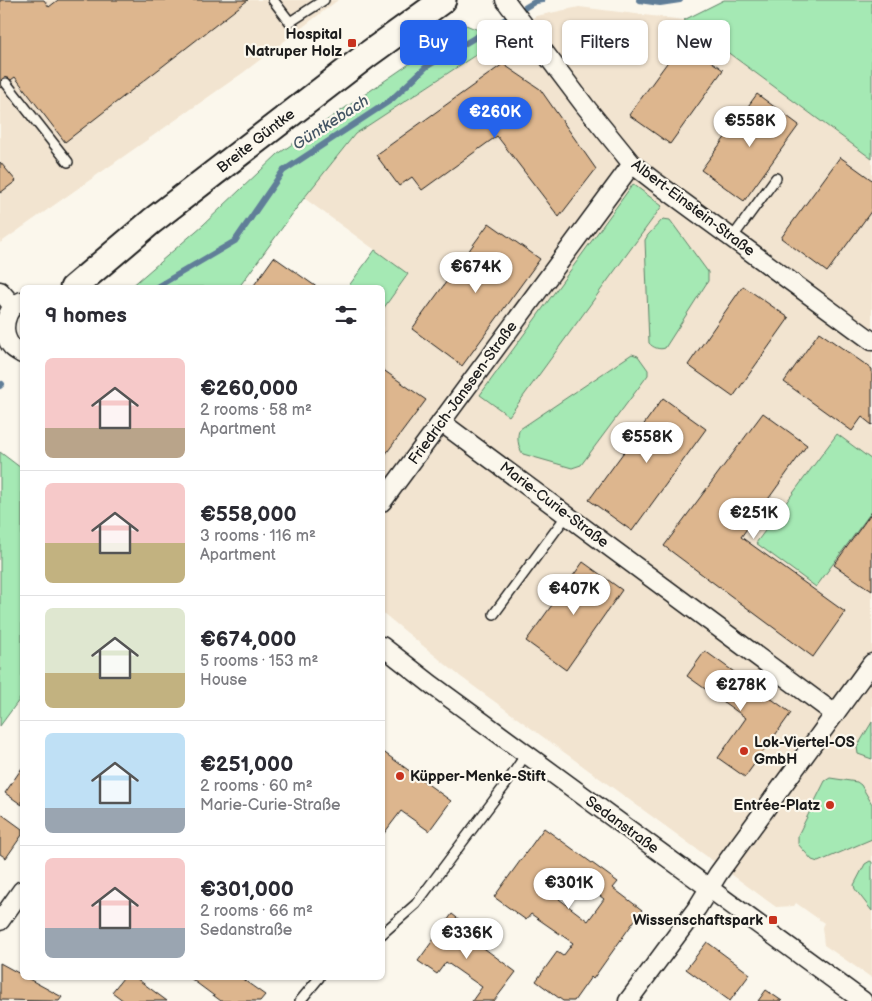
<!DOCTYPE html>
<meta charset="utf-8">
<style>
:root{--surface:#fff;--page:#f2f2f3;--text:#2b2b33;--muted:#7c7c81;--line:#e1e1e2;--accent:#2563eb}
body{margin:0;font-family:"Balsamiq Sans",sans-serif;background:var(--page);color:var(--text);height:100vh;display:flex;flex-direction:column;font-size:19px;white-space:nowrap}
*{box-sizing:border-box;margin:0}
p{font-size:16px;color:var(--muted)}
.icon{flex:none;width:28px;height:28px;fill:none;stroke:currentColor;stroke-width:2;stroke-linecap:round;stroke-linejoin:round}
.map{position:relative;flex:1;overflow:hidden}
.sheet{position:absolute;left:20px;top:285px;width:365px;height:695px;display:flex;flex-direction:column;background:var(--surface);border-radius:8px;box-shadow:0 1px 4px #0004}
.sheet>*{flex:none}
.banner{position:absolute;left:400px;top:20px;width:396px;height:45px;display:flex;gap:10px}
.price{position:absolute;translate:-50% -42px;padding:0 11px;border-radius:18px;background:#fff;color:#222;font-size:16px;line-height:32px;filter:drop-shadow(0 1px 2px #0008)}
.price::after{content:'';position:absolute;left:50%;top:30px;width:15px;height:11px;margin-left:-8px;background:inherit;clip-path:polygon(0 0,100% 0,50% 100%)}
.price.selected{background:var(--accent);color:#fff}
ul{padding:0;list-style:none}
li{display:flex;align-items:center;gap:15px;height:125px;padding:0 25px}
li+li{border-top:1px solid var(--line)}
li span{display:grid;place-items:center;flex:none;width:140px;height:100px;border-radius:8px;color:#555}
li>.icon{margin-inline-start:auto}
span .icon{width:60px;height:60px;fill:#fffc;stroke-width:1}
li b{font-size:21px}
h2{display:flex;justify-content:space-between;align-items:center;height:60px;padding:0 25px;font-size:21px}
.chip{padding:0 18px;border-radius:8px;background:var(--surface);box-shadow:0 1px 4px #0004;font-size:18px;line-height:45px}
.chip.selected{background:var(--accent);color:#fff}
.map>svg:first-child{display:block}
.built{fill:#f2e4d0}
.green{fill:#a5e9b4;stroke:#608268}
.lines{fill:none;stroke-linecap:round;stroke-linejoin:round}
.stream{stroke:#607e98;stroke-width:6}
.building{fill:#ddb68e;stroke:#1c1c1c;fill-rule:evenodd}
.lane-casing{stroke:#1c1c1c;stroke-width:12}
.street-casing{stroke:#1c1c1c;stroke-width:21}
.secondary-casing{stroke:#1c1c1c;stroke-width:29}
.lane{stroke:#fbf7ec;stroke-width:9}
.street{stroke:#fbf7ec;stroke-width:18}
.secondary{stroke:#fbf7ec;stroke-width:25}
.poi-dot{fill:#c8321e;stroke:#fbf7ec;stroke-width:2}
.labels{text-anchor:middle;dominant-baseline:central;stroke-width:4.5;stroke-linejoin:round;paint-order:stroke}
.poi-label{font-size:15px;font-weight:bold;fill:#1c1c1c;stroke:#fbf7ec;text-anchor:end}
.street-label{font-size:15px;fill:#1c1c1c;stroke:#fbf7ec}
.water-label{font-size:16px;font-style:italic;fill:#445564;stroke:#fbf7ec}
</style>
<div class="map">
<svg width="872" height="1001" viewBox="0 0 872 1001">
<rect width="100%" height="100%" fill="#fbf7ec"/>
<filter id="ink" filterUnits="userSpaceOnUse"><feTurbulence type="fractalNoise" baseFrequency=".02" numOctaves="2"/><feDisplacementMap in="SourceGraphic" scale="10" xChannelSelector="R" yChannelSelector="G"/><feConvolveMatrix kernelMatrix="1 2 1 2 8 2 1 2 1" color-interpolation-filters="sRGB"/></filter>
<g filter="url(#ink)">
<!-- built -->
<g class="built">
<polygon points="0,0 338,0 244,72 0,243"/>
<polygon points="724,0 872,0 872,978 824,945 822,927 824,923 796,903 794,906 776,907 461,677 383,613 383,309 408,274 304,198 355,134 536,16 579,7 684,20"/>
</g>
<!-- green -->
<g class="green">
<polygon points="724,0 872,0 872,159 684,20"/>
<polygon points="466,25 500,39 355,134 304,198 239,287 131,287 203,225 278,154"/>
<polygon points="633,184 662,206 509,416 480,395"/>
<path d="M663 219 670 220 708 272V281L665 348C660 350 653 348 649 343L645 240 648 235Z"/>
<polygon points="375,250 408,274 383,309 382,288 348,287"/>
<path d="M632 354 638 356 648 370V375L581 465 572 468 523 454C518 448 516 435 520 429Z"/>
<polygon points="837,434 872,460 872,511 816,587 756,543"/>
<polygon points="0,452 21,468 22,466 22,696 0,726"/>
<polygon points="872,722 872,759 858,754 857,747"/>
<polygon points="830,778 857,782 861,785 872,804 872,839 818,862 812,860 798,844 798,835 825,781"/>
<polygon points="870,861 872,862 872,911 855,889 854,885 865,864"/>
</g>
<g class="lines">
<!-- stream -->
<g class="stream">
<polyline points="639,0 660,3 680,0"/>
<polyline points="155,288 235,241 283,171 391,100 426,67 536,1 542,0"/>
<polyline points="0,386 2,384"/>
</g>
</g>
<!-- building -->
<g class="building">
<polygon points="0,0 44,0 49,7 58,0 248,0 65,142 15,77 0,88"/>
<polygon points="683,41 723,70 670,144 629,115"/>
<polygon points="503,64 540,89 596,169 559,217 497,136 422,190 412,177 399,186 376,155"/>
<polygon points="757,94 799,125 744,201 701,170"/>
<polygon points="840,157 872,180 872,210 827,272 781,238"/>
<polygon points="0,162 16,181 0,193"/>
<polygon points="489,223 540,259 462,366 412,329"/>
<polygon points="274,257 318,288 252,288"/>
<polygon points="743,286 789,318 733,397 688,365"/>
<polygon points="819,332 872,369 872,425 862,417 852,431 784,382"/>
<polygon points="382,369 426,400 382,459"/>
<polygon points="663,398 706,429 632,531 589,500"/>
<polygon points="763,413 807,445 741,537 845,612 813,657 664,546"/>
<polygon points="872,512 872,591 834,565"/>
<polygon points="583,562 622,590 566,670 526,641"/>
<polygon points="705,651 791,713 745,777 718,758 746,718 687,676"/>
<polygon points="382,751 451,801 429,831 401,811 382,836"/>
<polygon points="22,768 22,805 5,793"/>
<polygon points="0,813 22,829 22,835 6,858 0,854"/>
<path d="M544 828 618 882 613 888 642 910 593 979 591 977 574 1001H563L536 981 557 952 563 956 573 943 531 914 526 920 494 897ZM575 877 604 899 588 921 559 899Z"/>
<polygon points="452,914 470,928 465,934 516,972 494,1001 472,1001 482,987 446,962 437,974 418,961"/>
<polygon points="707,942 750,974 730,1001 686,969"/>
<polygon points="0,963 22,975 22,978 27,978 62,997 59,1001 0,1000"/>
<polygon points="123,978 136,978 167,1001 124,1001 112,992"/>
<polygon points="190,978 241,978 265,995 260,1001 221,1001"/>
<polygon points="766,990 782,1001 758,1001"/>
</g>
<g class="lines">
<!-- lane casing -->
<g class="lane-casing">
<g id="lane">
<polyline points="273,0 290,22 324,0"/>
<polyline points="6,83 68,162"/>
<polyline points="732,238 776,178"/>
<polyline points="494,614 567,515"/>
<polyline points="382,934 416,904 506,784 526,754"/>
<polyline points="300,1001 319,978"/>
</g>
</g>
<!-- street casing -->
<g class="street-casing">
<g id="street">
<polyline points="505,0 585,106 632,164 654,181 872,341"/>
<polyline points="0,291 13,306"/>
<path d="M22 301C4 308 0 333 12 347 15 350 19 352 22 354"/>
<polyline points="441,422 835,714"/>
<polyline points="382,502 632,164"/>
<polyline points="382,646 432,685 863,1001"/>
<polyline points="0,921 22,890"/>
<polyline points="628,1001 697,908 718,874 872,663"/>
</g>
</g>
<!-- secondary casing -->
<g class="secondary-casing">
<polyline id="secondary" points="73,288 152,221 367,55 443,0"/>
</g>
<!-- lane -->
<use href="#lane" class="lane"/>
<!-- street -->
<use href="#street" class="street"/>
<!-- secondary -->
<use href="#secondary" class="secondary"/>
</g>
</g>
<!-- markers -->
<g class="poi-dot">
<rect x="347" y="38" width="10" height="10" rx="2.5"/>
<circle cx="744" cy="751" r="5"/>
<circle cx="400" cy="776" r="5"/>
<circle cx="830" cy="805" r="5"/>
<rect x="768" y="915" width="10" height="10" rx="2.5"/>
</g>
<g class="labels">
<!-- poi labels -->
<g class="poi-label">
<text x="342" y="34">Hospital<tspan x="342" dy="17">Natruper Holz</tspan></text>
<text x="754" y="742" text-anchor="start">Lok-Viertel-OS<tspan x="754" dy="17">GmbH</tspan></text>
<text x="410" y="776" text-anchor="start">Küpper-Menke-Stift</text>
<text x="820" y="805">Entrée-Platz</text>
<text x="763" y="920">Wissenschaftspark</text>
</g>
<!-- street labels -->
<g class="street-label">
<text transform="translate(256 141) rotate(-38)">Breite Güntke</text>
<text transform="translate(693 208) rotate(37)">Albert-Einstein-Straße</text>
<text transform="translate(463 393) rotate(-54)">Friedrich-Janssen-Straße</text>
<text transform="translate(554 505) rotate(37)">Marie-Curie-Straße</text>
<text transform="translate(622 825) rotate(36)">Sedanstraße</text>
</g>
<!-- water labels -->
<g class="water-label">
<text transform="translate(331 123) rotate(-33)">Güntkebach</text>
</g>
</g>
</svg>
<b class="price selected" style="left:495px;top:139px">€260K</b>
<b class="price" style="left:750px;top:148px">€558K</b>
<b class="price" style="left:476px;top:294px">€674K</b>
<b class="price" style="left:647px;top:464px">€558K</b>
<b class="price" style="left:754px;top:540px">€251K</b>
<b class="price" style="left:574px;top:616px">€407K</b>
<b class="price" style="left:741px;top:712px">€278K</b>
<b class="price" style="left:569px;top:910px">€301K</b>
<b class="price" style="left:467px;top:960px">€336K</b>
<div class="banner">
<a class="chip selected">Buy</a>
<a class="chip">Rent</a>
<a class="chip">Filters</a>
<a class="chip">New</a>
</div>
<section class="sheet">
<h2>9 homes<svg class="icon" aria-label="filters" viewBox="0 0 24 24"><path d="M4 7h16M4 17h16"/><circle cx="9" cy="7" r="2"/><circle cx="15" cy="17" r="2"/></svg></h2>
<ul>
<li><span style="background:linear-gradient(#f6c9c9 70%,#b9a48a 0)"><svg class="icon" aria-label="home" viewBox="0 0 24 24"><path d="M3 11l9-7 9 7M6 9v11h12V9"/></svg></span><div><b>€260,000</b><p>2 rooms · 58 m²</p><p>Apartment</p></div></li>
<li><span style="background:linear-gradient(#f6c9c9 60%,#c2b280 0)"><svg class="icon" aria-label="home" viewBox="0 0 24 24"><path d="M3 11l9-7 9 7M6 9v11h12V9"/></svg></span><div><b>€558,000</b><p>3 rooms · 116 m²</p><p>Apartment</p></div></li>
<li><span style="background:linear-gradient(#dfe7d0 65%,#c2b280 0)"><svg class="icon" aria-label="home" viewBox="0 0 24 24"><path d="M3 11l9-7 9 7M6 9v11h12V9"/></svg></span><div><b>€674,000</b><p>5 rooms · 153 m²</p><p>House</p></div></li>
<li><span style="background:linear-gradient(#bfe0f5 75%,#9aa5b1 0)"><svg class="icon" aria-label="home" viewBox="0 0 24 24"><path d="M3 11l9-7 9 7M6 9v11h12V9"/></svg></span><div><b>€251,000</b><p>2 rooms · 60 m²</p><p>Marie-Curie-Straße</p></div></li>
<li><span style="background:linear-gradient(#f6c9c9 70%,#9aa5b1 0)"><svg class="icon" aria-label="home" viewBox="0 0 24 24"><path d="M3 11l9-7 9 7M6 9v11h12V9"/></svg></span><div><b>€301,000</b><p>2 rooms · 66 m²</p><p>Sedanstraße</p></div></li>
</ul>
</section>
</div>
